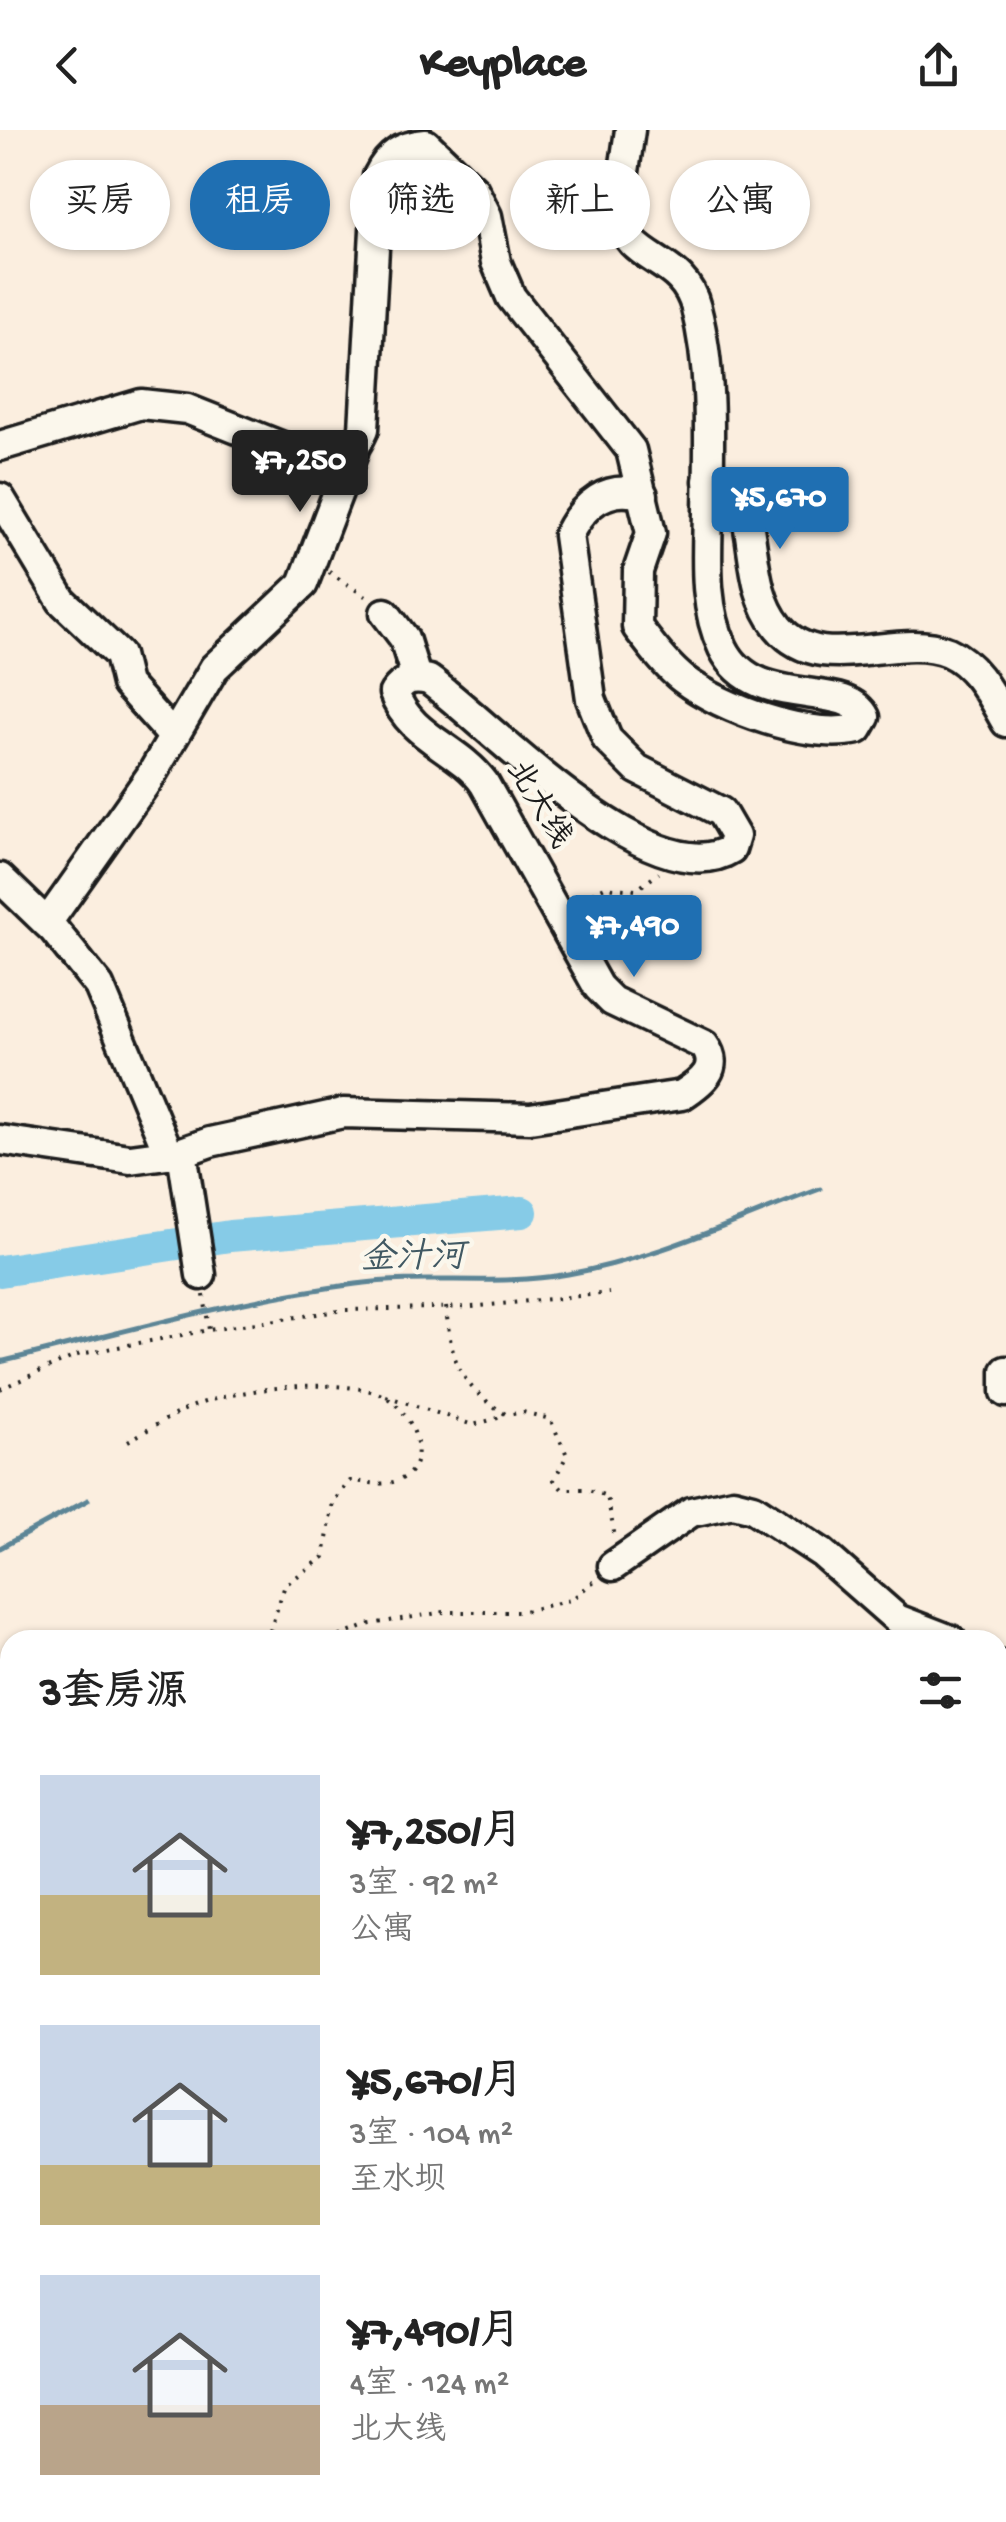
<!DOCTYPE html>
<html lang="zh">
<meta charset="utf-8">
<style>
:root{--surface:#fff;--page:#f6f6f6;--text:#222;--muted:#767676;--accent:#1f6fb2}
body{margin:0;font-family:"Gochi Hand","LXGW WenKai TC",sans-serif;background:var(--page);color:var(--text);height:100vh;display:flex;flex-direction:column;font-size:38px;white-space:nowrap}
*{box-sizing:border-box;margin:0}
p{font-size:32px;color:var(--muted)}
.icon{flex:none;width:55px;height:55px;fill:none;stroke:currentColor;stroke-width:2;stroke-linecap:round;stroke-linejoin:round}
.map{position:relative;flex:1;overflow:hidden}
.side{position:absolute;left:0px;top:1500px;width:1008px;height:892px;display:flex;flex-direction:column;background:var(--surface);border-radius:30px 30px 0 0;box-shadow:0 2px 8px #0004}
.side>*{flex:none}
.hud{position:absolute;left:30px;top:30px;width:948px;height:90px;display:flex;gap:20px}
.price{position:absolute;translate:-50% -85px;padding:0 22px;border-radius:10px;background:var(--accent);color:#fff;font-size:32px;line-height:65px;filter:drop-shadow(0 2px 5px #0008)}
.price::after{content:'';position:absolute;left:50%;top:60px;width:30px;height:22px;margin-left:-15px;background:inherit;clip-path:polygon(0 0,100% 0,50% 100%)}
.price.active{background:#222;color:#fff}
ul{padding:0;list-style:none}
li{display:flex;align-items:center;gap:30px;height:250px;padding:0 40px}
li span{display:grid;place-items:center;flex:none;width:280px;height:200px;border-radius:0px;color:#555}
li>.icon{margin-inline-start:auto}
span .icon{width:120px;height:120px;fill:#fffc;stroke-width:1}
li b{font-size:42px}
h2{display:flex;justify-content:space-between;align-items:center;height:120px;padding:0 40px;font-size:42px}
.tag{padding:0 35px;border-radius:45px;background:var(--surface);box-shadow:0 2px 8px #0004;font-size:35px;line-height:90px}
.tag.active{background:var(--accent);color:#fff}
header{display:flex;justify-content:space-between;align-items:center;height:130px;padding:0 40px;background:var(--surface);font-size:45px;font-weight:700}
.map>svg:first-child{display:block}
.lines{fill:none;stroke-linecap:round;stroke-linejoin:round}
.stream{stroke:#5c8596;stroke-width:5}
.river{stroke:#86cbe7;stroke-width:32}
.minor-casing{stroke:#1c1c1c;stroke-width:35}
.path{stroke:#1c1c1c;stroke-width:4;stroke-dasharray:2.5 8;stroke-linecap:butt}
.minor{stroke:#fbf7ec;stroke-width:28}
.labels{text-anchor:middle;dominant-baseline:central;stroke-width:9;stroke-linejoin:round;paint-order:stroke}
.street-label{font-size:32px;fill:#1c1c1c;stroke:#fbf7ec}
.water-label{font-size:35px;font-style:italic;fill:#415963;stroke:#fbf7ec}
</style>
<header><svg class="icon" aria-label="back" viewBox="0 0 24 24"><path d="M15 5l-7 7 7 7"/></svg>Keyplace<svg class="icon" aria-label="share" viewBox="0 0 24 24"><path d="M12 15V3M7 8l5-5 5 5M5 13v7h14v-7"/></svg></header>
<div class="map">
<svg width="1006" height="2392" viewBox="0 0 1006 2392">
<rect width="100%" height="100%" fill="#fbeedf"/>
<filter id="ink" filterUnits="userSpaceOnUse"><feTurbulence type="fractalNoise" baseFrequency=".01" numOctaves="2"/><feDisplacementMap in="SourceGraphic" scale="20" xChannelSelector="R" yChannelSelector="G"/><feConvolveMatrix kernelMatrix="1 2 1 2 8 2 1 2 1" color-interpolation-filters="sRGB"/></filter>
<g filter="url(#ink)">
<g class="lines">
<!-- stream -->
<g class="stream">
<path d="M0 1232C117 1204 236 1169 356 1154 426 1144 496 1157 568 1144 655 1129 738 1089 820 1059"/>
<polyline points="0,1418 88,1370"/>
</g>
<!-- river -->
<polyline class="river" points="0,1141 230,1106 522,1082"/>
<!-- minor casing -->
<g class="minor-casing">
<g id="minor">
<path d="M0 316 141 274 187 279 318 331C346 334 353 323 364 299L378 46C389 24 402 16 426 14L474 60 487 86 496 132 511 167 631 320 651 403 638 441 637 497C650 514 666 536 683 549 722 579 809 610 858 599L865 587C845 547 755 583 723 518 703 477 707 427 708 383 709 315 713 244 696 178 683 125 628 135 618 83L630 0"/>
<path d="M708 351 737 357C758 400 746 457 778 497 821 549 896 500 948 522 977 535 991 566 1006 592"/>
<polyline points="0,368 62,471 119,525 126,554 171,604"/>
<polyline points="385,483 404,508 416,547"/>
<polyline points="0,748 54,800 99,856 169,1024"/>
<polyline points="47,793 150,647 214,538 303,454 353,323"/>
<path d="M0 1010 130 1029 182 1022 210 1012 343 983 530 988 682 965C702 952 721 938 704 915L612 871 598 857 484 653C459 618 409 607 394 563 404 549 412 546 429 550 490 594 653 768 731 719L735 706 721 682 637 639 607 609 591 569 568 405C583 375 607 353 643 365"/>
<polyline points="182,1022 201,1145"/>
<polyline points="1006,1241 1006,1262"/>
<polyline points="613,1436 691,1382 733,1373 753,1378 822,1423 897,1489 951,1510"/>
<polyline points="998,1535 1006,1541"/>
</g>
</g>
<!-- path -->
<g class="path">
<polyline points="329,442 371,470"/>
<polyline points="573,772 605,757 636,760 659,743"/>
<polyline points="204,1165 209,1200"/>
<path d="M446 1177C451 1231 459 1256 507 1285L523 1282 550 1289 567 1325 554 1350 562 1359H585L607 1366 615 1407"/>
<polyline points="0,1259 80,1224 209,1200 344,1180 471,1177 609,1163"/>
<polyline points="386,1266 473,1295 505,1286"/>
<path d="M128 1311C150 1299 173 1284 196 1275 242 1258 331 1248 377 1263 414 1275 441 1345 388 1353 376 1355 361 1351 350 1351L333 1372 324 1427 285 1455 267 1510"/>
<polyline points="330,1510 371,1494 444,1482 520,1482 571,1470 598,1448"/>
<polyline points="0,1812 10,1800"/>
<polyline points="998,1910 1006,1918"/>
<polyline points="0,2177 4,2217 0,2281"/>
<polyline points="0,2375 10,2375"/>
<polyline points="129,2382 165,2392"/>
<polyline points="287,2392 290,2382"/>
</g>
<!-- minor -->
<use href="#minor" class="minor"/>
</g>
</g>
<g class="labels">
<!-- street labels -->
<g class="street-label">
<text transform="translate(537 675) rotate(59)">北大线</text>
</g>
<!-- water labels -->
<g class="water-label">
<text transform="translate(413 1130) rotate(-1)">金汁河</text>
</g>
</g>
</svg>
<b class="price active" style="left:300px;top:385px">¥7,250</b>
<b class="price" style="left:780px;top:422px">¥5,670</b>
<b class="price" style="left:634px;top:850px">¥7,490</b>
<div class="hud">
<a class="tag">买房</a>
<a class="tag active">租房</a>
<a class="tag">筛选</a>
<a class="tag">新上</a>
<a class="tag">公寓</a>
</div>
<section class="side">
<h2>3套房源<svg class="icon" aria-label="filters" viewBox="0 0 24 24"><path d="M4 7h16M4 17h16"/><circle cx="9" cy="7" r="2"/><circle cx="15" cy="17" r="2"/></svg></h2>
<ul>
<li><span style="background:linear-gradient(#c9d6e8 60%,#c2b280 0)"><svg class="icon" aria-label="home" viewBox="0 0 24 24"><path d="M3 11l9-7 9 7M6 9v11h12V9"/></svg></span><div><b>¥7,250/月</b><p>3室 · 92 m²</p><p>公寓</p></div></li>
<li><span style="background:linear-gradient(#c9d6e8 70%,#c2b280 0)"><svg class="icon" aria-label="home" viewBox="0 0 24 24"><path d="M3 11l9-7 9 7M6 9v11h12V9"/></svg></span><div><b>¥5,670/月</b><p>3室 · 104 m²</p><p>至水坝</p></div></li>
<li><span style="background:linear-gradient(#c9d6e8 65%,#b9a48a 0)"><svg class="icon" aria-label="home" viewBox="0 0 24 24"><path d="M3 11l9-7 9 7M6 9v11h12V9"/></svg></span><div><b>¥7,490/月</b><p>4室 · 124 m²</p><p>北大线</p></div></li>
</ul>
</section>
</div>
